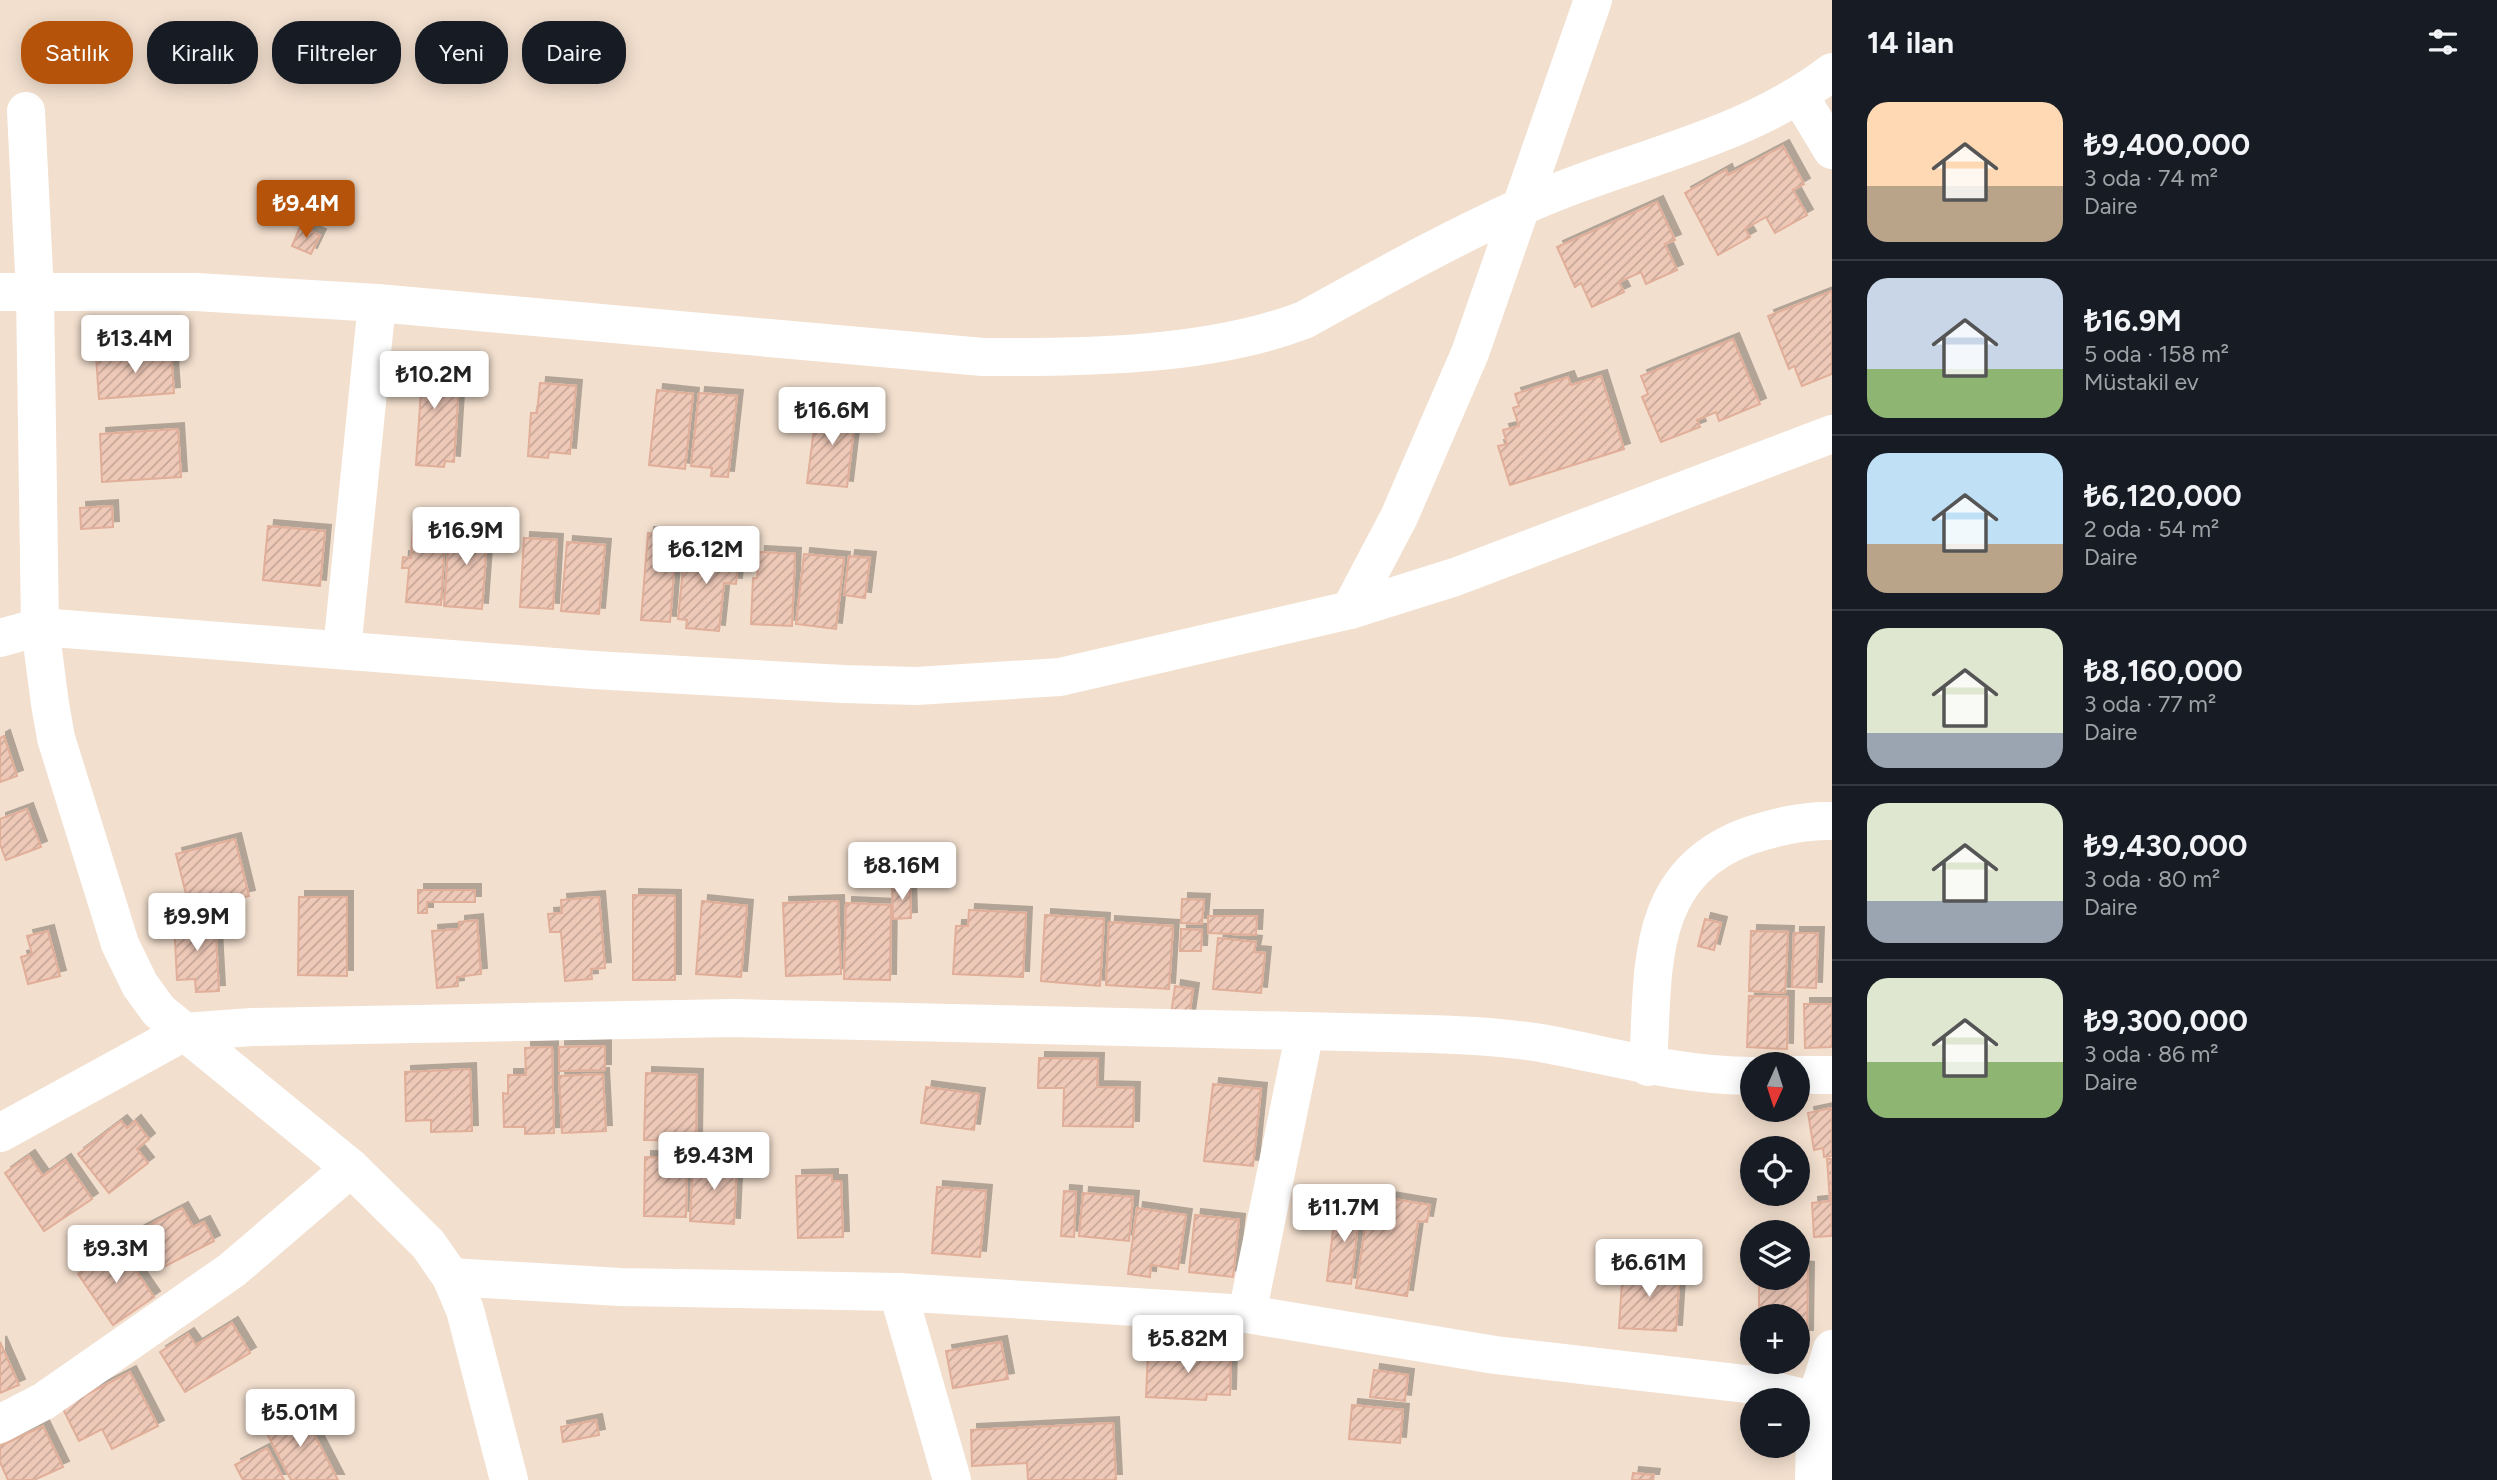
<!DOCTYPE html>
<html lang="tr">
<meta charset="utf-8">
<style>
:root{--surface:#171b24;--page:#242831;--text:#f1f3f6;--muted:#9ea1a6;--line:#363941;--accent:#b45309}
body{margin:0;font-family:Figtree,sans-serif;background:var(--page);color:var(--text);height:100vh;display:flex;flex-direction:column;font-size:26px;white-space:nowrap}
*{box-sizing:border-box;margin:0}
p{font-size:23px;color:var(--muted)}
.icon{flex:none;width:38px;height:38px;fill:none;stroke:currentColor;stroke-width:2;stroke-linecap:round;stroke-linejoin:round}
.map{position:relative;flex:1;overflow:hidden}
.details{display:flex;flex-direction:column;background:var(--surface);width:665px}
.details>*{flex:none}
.hud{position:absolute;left:21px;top:21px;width:665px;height:63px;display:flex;gap:14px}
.needle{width:46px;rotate:183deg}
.controls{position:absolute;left:1740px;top:1052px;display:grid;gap:14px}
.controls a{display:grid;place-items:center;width:70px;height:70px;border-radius:50%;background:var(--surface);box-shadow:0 4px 18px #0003;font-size:35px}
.price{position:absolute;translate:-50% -60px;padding:0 16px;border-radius:7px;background:#fff;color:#222;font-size:23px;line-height:46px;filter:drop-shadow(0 2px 4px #0008)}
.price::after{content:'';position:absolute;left:50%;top:42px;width:21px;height:16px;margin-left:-10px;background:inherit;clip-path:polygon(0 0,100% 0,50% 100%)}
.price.on{background:var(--accent);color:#fff}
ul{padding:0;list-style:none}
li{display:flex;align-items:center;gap:21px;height:175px;padding:0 35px}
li+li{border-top:2px solid var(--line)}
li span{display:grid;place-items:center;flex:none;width:196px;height:140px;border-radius:21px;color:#555}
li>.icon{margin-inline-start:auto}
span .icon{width:84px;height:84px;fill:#fffc;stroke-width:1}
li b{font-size:30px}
h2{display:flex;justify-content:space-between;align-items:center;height:84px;padding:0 35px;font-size:30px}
.pill{padding:0 24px;border-radius:28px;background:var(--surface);box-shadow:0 4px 18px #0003;font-size:24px;line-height:63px}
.pill.on{background:var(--accent);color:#fff}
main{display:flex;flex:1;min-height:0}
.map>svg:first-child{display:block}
.residential{fill:#f2dfce;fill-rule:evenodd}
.building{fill:url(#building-hatch);stroke:#e1ae99;stroke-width:2;filter:url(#shadow)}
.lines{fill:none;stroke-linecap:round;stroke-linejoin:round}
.minor{stroke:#fff;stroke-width:38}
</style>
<main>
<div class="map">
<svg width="1832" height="1480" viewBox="0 0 1832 1480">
<defs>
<pattern id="building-hatch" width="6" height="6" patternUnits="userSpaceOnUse" patternTransform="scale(1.75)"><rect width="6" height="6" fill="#efc9b8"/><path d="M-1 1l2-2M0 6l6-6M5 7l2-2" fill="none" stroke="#c6a698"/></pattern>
<filter id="shadow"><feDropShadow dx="6" dy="-6" stdDeviation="0" flood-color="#0004"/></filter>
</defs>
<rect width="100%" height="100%" fill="#fbeedf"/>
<!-- residential -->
<path class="residential" d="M0 0H1832V1480H0ZM1752 1064H1797V1110H1752ZM1752 1148H1797V1194H1752ZM1752 1232H1797V1278H1752ZM1752 1316H1797V1362H1752ZM1752 1400H1797V1446H1752Z"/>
<!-- building -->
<g class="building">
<polygon points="1783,146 1804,184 1793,190 1807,215 1775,233 1766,217 1745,229 1750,237 1718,255 1685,193 1726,170 1728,175"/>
<polygon points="1657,202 1675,240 1665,244 1677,270 1646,284 1641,272 1619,282 1624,292 1592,307 1581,283 1575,287 1557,247"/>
<polygon points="300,227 320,235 311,254 292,246"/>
<polygon points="1832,291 1832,374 1802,386 1794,366 1789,369 1768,316"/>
<polygon points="1733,339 1760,404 1719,421 1716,412 1697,420 1700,427 1661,442 1642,397 1648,394 1641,376"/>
<polygon points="171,351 174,393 99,399 96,357"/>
<polygon points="397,364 460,368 454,462 445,461 444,467 416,465 422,376 411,376 410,388 395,387"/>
<polygon points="1601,376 1624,449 1510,485 1498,446 1507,444 1503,430 1519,426 1513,408 1519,406 1515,394 1568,377 1571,385"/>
<polygon points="540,383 576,386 570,454 549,452 548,458 528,456 531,413 537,413"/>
<polygon points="657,390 693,394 685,469 649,465"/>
<polygon points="699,393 737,396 728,477 711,476 712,468 691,466"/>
<polygon points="817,406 856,411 847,487 807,483"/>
<polygon points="178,429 181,477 102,482 100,434"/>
<polygon points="112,506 113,527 81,529 80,508"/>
<polygon points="413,522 446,523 441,605 406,602 409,568 402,568 403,557 411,558"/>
<polygon points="450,525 488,527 482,609 444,606"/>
<polygon points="268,526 325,531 320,586 263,580"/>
<polygon points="648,533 677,535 670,622 641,620"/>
<polygon points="524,538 557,540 553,609 520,607"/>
<polygon points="567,542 605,545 599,614 561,611"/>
<polygon points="685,548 739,552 736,584 724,583 719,631 686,628 687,620 678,619"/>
<polygon points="759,552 795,554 792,626 751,624 753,578 757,578"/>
<polygon points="804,554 844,558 836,629 796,624"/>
<polygon points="849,556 870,558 865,598 844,595"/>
<polygon points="4,736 17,776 0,782 0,738"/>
<polygon points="27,809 41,847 6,860 0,844 0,819"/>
<polygon points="235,839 249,896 190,910 176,854"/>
<polygon points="910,885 911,918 893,919 892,886"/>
<polygon points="418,890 475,890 475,902 427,902 427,913 418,913"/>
<polygon points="633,895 675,896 675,980 633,980"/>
<polygon points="299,897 347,897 347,976 298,975"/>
<polygon points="599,897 605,968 591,969 592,979 565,981 561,932 550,932 548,914 562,913 561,900"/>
<polygon points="1182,899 1204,900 1202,924 1181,923"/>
<polygon points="702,901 747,906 741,977 696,974"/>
<polygon points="838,901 841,974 786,976 783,903"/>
<polygon points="846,903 891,905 890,980 844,979"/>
<polygon points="969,910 1026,913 1023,977 953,974 956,926 968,926"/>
<polygon points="1045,915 1104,919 1100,986 1041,981"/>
<polygon points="1208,916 1257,916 1256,935 1208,933"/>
<polygon points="215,919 219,991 196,992 195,979 177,980 174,921"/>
<polygon points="1705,919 1721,923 1714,950 1698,946"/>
<polygon points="477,920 481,974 457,977 458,986 437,988 432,931 459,929 459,922"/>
<polygon points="1109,922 1173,926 1169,989 1106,985"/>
<polygon points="1181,929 1202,930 1201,951 1180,951"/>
<polygon points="48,931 60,976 28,984 21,957 32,954 27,936"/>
<polygon points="1751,931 1788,932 1785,993 1749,991"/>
<polygon points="1794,933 1818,933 1816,988 1792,987"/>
<polygon points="1218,938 1256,942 1254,952 1265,953 1261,993 1213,989"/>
<polygon points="1175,986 1193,989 1189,1017 1171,1015"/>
<polygon points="1749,996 1788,997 1787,1049 1747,1047"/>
<polygon points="1804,1004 1832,1004 1832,1047 1805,1048"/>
<polygon points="605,1046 605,1070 559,1071 559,1047"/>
<polygon points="552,1047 554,1133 525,1134 525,1127 504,1127 503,1093 508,1094 508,1075 526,1075 525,1048"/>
<polygon points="1039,1058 1098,1059 1097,1087 1134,1088 1133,1127 1063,1126 1064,1088 1038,1088"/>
<polygon points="470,1069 472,1131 431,1132 431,1120 406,1121 405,1072"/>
<polygon points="646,1073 697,1075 696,1141 644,1140"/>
<polygon points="603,1074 606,1131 562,1133 559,1076"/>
<polygon points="1213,1084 1261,1089 1253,1166 1204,1161"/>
<polygon points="926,1087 979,1094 974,1130 921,1123"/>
<polygon points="1832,1108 1832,1156 1824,1157 1823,1148 1814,1150 1808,1113"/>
<polygon points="121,1121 127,1128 135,1121 149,1139 137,1149 148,1163 109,1193 78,1154"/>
<polygon points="29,1156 43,1176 65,1160 92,1199 44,1231 5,1173"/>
<polygon points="645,1157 687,1158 686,1217 644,1216"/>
<polygon points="1827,1159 1832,1159 1832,1236 1814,1237 1812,1203 1830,1201"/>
<polygon points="693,1161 737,1163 734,1224 690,1221"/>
<polygon points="832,1175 832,1181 841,1181 843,1237 798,1238 796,1176"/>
<polygon points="937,1187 986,1191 980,1257 932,1253"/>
<polygon points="1064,1191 1076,1192 1074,1237 1061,1236"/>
<polygon points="1083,1193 1133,1197 1129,1241 1079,1236"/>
<polygon points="1370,1195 1430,1205 1427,1222 1418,1221 1407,1296 1356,1288"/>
<polygon points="1336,1205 1360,1208 1351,1284 1327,1281"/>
<polygon points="182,1208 193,1227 204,1222 214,1241 158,1270 137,1232"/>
<polygon points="1137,1208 1186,1215 1178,1269 1151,1265 1150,1277 1128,1274"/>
<polygon points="1195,1215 1239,1220 1233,1277 1189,1272"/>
<polygon points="119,1246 154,1297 113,1325 78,1274"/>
<polygon points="1623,1267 1680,1271 1676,1331 1619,1328"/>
<polygon points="1797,1267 1808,1268 1807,1336 1797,1336 1797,1316 1759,1316 1759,1278 1797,1278"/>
<polygon points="232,1323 250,1353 185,1392 160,1352 188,1334 196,1345"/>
<polygon points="0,1342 19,1385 0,1393"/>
<polygon points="1001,1342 1008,1379 953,1388 946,1351"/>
<polygon points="1148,1350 1231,1354 1230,1395 1207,1394 1206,1400 1146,1397"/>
<polygon points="1374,1370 1408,1375 1405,1401 1370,1397"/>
<polygon points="130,1372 158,1426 112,1449 102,1429 79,1441 62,1407"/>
<polygon points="1352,1405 1403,1410 1400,1443 1349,1439"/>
<polygon points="301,1409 338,1480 291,1480 264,1428"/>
<polygon points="596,1420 599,1435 563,1442 561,1427"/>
<polygon points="1113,1423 1116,1480 1028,1480 1027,1463 972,1466 971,1430"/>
<polygon points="43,1426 63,1467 34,1480 8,1480 0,1462 0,1446"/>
<polygon points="267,1448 284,1480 243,1480 235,1465"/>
<polygon points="1633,1473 1654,1475 1653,1480 1632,1480"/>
</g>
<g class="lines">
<!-- minor -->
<g class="minor">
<polyline points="1800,97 1832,150"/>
<polyline points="26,111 35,293 40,627 50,704 56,738 120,944 140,985 159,1011 351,1168 428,1244 451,1277 465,1310 509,1480"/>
<path d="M0 292H196L377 303 983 357C1086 357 1207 357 1304 320 1375 281 1447 240 1521 207 1623 160 1741 142 1832 72"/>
<polyline points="1350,610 1399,517 1470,353 1593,0"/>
<polyline points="0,638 40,627 593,670 843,684 916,686 1060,677 1350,610 1455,577 1832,434"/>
<polyline points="342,650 377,303"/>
<path d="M1648 1067C1654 973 1642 875 1748 836 1775 827 1804 820 1832 821"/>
<polyline points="1797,1075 1832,1075"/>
<path d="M0 1133 184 1032 252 1027 734 1018 1429 1034C1466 1035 1503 1037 1541 1043 1612 1056 1679 1076 1752 1076"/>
<polyline points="451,1277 620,1287 898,1292 1247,1314 1495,1355 1746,1384 1832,1405"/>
<polyline points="898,1292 952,1480"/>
<polyline points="1247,1314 1305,1031"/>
<polyline points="0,1424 44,1401 232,1270 351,1168"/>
<polyline points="1814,1480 1816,1401 1832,1349"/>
</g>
</g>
</svg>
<div class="controls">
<a><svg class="needle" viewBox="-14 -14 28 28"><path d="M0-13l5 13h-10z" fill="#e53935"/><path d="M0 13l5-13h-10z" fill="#9ea1a6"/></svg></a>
<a><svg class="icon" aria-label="locate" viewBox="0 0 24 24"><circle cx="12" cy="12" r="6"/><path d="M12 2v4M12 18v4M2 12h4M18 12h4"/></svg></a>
<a><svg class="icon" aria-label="layers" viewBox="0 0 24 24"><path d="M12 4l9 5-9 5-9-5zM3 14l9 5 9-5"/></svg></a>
<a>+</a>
<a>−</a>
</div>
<b class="price on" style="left:306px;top:240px">₺9.4M</b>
<b class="price" style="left:135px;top:375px">₺13.4M</b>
<b class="price" style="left:434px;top:411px">₺10.2M</b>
<b class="price" style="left:832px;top:447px">₺16.6M</b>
<b class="price" style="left:466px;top:567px">₺16.9M</b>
<b class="price" style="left:706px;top:586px">₺6.12M</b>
<b class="price" style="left:902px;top:902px">₺8.16M</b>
<b class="price" style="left:197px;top:953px">₺9.9M</b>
<b class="price" style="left:714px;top:1192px">₺9.43M</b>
<b class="price" style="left:1344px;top:1244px">₺11.7M</b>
<b class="price" style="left:116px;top:1285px">₺9.3M</b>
<b class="price" style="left:1649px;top:1299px">₺6.61M</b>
<b class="price" style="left:1188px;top:1375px">₺5.82M</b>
<b class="price" style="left:300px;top:1449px">₺5.01M</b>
<div class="hud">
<a class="pill on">Satılık</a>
<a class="pill">Kiralık</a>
<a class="pill">Filtreler</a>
<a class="pill">Yeni</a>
<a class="pill">Daire</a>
</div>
</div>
<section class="details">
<h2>14 ilan<svg class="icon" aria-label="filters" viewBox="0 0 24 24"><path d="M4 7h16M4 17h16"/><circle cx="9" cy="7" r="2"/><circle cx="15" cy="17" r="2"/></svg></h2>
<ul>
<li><span style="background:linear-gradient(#ffd9b3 60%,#b9a48a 0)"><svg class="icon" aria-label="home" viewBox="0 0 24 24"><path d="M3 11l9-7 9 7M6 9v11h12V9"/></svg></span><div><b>₺9,400,000</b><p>3 oda · 74 m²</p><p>Daire</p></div></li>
<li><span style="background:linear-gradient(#c9d6e8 65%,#8fb573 0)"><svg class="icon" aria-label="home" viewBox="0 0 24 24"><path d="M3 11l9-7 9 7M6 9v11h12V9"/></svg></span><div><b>₺16.9M</b><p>5 oda · 158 m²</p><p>Müstakil ev</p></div></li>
<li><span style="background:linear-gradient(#bfe0f5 65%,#b9a48a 0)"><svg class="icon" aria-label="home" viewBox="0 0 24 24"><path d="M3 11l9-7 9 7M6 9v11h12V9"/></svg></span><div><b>₺6,120,000</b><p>2 oda · 54 m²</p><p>Daire</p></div></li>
<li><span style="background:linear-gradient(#dfe7d0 75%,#9aa5b1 0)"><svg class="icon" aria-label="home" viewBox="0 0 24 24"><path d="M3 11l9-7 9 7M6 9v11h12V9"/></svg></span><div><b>₺8,160,000</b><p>3 oda · 77 m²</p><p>Daire</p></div></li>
<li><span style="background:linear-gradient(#dfe7d0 70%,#9aa5b1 0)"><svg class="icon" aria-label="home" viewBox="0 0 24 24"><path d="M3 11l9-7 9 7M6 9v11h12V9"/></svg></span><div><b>₺9,430,000</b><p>3 oda · 80 m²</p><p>Daire</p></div></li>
<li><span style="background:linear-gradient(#dfe7d0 60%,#8fb573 0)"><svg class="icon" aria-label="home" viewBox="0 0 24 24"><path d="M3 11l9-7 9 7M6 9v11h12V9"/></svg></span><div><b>₺9,300,000</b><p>3 oda · 86 m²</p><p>Daire</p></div></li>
</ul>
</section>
</main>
